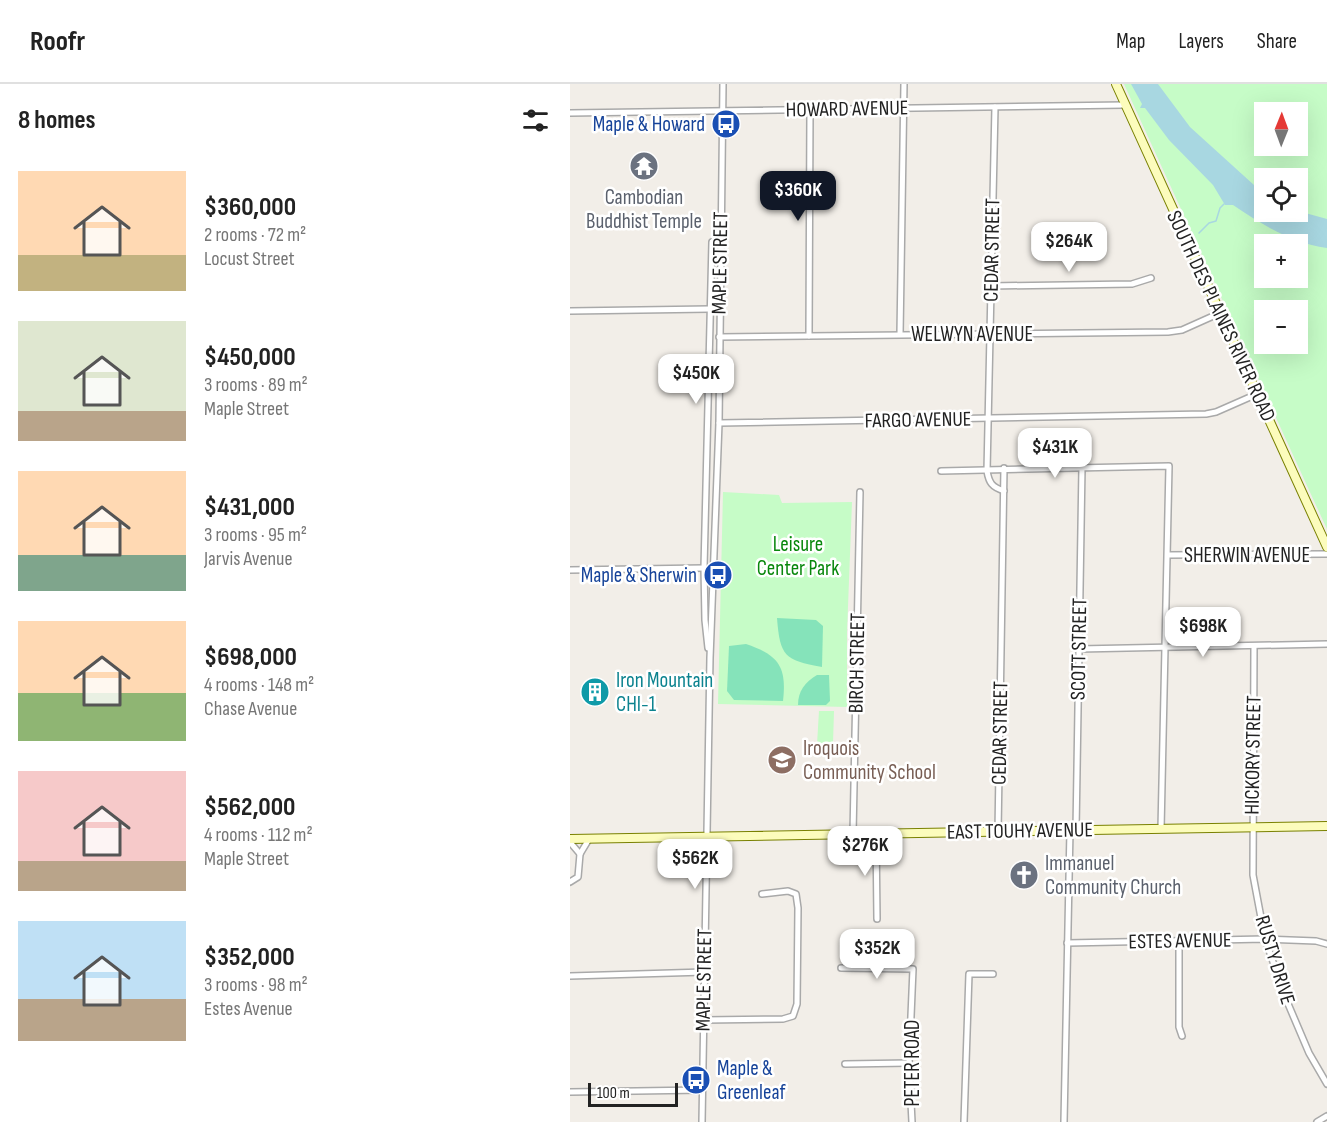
<!DOCTYPE html>
<meta charset="utf-8">
<style>
:root{--surface:#fff;--page:#f6f6f6;--text:#222;--muted:#767676;--line:#e0e0e0;--accent:#111827}
body{margin:0;font-family:"Sofia Sans Condensed",sans-serif;background:var(--page);color:var(--text);height:100vh;display:flex;flex-direction:column;font-size:22px;white-space:nowrap}
*{box-sizing:border-box;margin:0}
p{font-size:20px;color:var(--muted)}
.icon{flex:none;width:33px;height:33px;fill:none;stroke:currentColor;stroke-width:2;stroke-linecap:round;stroke-linejoin:round}
.map{position:relative;flex:1;overflow:hidden}
.side{display:flex;flex-direction:column;background:var(--surface);width:570px}
.side>*{flex:none}
.needle{width:39px;rotate:1deg}
.buttons{position:absolute;left:684px;top:18px;display:grid;gap:12px}
.buttons a{display:grid;place-items:center;width:54px;height:54px;border-radius:0px;background:var(--surface);box-shadow:0 6px 24px #0002;font-size:30px}
.scale{position:absolute;left:18px;bottom:15px;width:90px;box-sizing:border-box;padding-left:6px;border:3px solid #222;border-top:0;font-size:16px;line-height:21px;white-space:nowrap;color:#222;-webkit-text-stroke:4px #fff;paint-order:stroke}
.price{position:absolute;translate:-50% -51px;padding:0 14px;border-radius:12px;background:#fff;color:#222;font-size:20px;line-height:39px;filter:drop-shadow(0 2px 3px #0008)}
.price::after{content:'';position:absolute;left:50%;top:36px;width:18px;height:14px;margin-left:-9px;background:inherit;clip-path:polygon(0 0,100% 0,50% 100%)}
.price.current{background:var(--accent);color:#fff}
ul{padding:0;list-style:none}
li{display:flex;align-items:center;gap:18px;height:150px;padding:0 18px}
li span{display:grid;place-items:center;flex:none;width:168px;height:120px;border-radius:0px;color:#555}
li>.icon{margin-inline-start:auto}
span .icon{width:72px;height:72px;fill:#fffc;stroke-width:1}
li b{font-size:26px}
h2{display:flex;justify-content:space-between;align-items:center;height:72px;padding:0 18px;font-size:26px}
header{display:flex;align-items:center;gap:36px;box-sizing:border-box;height:84px;padding:0 30px;background:var(--surface);border-bottom:2px solid var(--line)}
header strong{font-size:28px}
nav{display:flex;gap:33px;margin-inline-start:auto;font-size:21px}
main{display:flex;flex:1;min-height:0}
.map>svg:first-child{display:block}
.park{fill:#c6fcc7;fill-rule:evenodd}
.pitch{fill:#85e3ba}
.water{fill:#a8d7e1}
.lines{fill:none;stroke-linecap:round;stroke-linejoin:round}
.stream{stroke:#a8d7e1;stroke-width:1.5}
.street-casing{stroke:#a9a9a9;stroke-width:8}
.secondary-casing{stroke:#798001;stroke-width:10}
.street{stroke:#fff;stroke-width:5}
.secondary{stroke:#fcfcbc;stroke-width:8}
.labels{text-anchor:middle;dominant-baseline:central;stroke-width:5;stroke-linejoin:round;paint-order:stroke}
.street-label{font-size:21px;fill:#222;stroke:#fff}
.transit-label{font-size:21px;fill:#164399;stroke:#fff;text-anchor:end}
.worship-label{font-size:21px;fill:#5b616d;stroke:#fff}
.park-label{font-size:21px;fill:#08870c;stroke:#fff}
.culture-label{font-size:21px;fill:#0d838f;stroke:#fff;text-anchor:start}
.education-label{font-size:21px;fill:#785e54;stroke:#fff;text-anchor:start}
</style>
<header>
<strong>Roofr</strong>
<nav><a>Map</a><a>Layers</a><a>Share</a></nav>
</header>
<main>
<section class="side">
<h2>8 homes<svg class="icon" aria-label="filters" viewBox="0 0 24 24"><path d="M4 7h16M4 17h16"/><circle cx="9" cy="7" r="2"/><circle cx="15" cy="17" r="2"/></svg></h2>
<ul>
<li><span style="background:linear-gradient(#ffd9b3 70%,#c2b280 0)"><svg class="icon" aria-label="home" viewBox="0 0 24 24"><path d="M3 11l9-7 9 7M6 9v11h12V9"/></svg></span><div><b>$360,000</b><p>2 rooms · 72 m²</p><p>Locust Street</p></div></li>
<li><span style="background:linear-gradient(#dfe7d0 75%,#b9a48a 0)"><svg class="icon" aria-label="home" viewBox="0 0 24 24"><path d="M3 11l9-7 9 7M6 9v11h12V9"/></svg></span><div><b>$450,000</b><p>3 rooms · 89 m²</p><p>Maple Street</p></div></li>
<li><span style="background:linear-gradient(#ffd9b3 70%,#7fa58c 0)"><svg class="icon" aria-label="home" viewBox="0 0 24 24"><path d="M3 11l9-7 9 7M6 9v11h12V9"/></svg></span><div><b>$431,000</b><p>3 rooms · 95 m²</p><p>Jarvis Avenue</p></div></li>
<li><span style="background:linear-gradient(#ffd9b3 60%,#8fb573 0)"><svg class="icon" aria-label="home" viewBox="0 0 24 24"><path d="M3 11l9-7 9 7M6 9v11h12V9"/></svg></span><div><b>$698,000</b><p>4 rooms · 148 m²</p><p>Chase Avenue</p></div></li>
<li><span style="background:linear-gradient(#f6c9c9 75%,#b9a48a 0)"><svg class="icon" aria-label="home" viewBox="0 0 24 24"><path d="M3 11l9-7 9 7M6 9v11h12V9"/></svg></span><div><b>$562,000</b><p>4 rooms · 112 m²</p><p>Maple Street</p></div></li>
<li><span style="background:linear-gradient(#bfe0f5 65%,#b9a48a 0)"><svg class="icon" aria-label="home" viewBox="0 0 24 24"><path d="M3 11l9-7 9 7M6 9v11h12V9"/></svg></span><div><b>$352,000</b><p>3 rooms · 98 m²</p><p>Estes Avenue</p></div></li>
</ul>
</section>
<div class="map">
<svg width="757" height="1038" viewBox="0 0 757 1038">
<rect width="100%" height="100%" fill="#f2eee8"/>
<!-- park -->
<g class="park">
<path d="M554 0H757V445L744 417ZM694 28H728V62H694ZM694 94H728V128H694ZM694 160H728V194H694ZM694 226H728V260H694Z"/>
<polygon points="153,408 209,411 212,419 282,418 277,549 277,623 148,620"/>
<polygon points="249,627 264,627 263,660 247,660"/>
</g>
<!-- pitch -->
<g class="pitch">
<path d="M207 534 246 536 253 542 252 583C214 576 210 572 207 534Z"/>
<path d="M176 560C208 571 217 582 213 617L164 616 157 607 159 562Z"/>
<path d="M247 591H259L260 617 256 621H228C228 607 235 598 247 591Z"/>
</g>
<!-- water -->
<path class="water" d="M561 0H588L620 43 684 101 694 107V128L728 127 757 135V164C721 159 693 141 663 121H655L643 101 599 56 575 24H570L572 20Z"/>
<g class="lines">
<!-- stream -->
<polyline class="stream" points="629,149 639,139 646,137 650,124 654,120"/>
<!-- street casing -->
<g class="street-casing">
<g id="street">
<path d="M425 23 417 387C419 399 422 403 434 407"/>
<polyline points="0,29 554,21"/>
<polyline points="421,202 562,200 581,194"/>
<polyline points="0,227 140,225"/>
<polyline points="330,250 334,0"/>
<polyline points="239,252 240,26"/>
<polyline points="149,253 598,248 612,246 650,229"/>
<polyline points="149,339 636,330 646,328 687,310"/>
<polyline points="371,387 599,382 591,745"/>
<polyline points="598,471 757,470"/>
<polyline points="0,486 134,484"/>
<polyline points="684,562 683,791 695,855 716,915 739,969 757,1000"/>
<polyline points="138,564 135,536 134,484 142,158"/>
<polyline points="509,565 757,560"/>
<polyline points="506,746 512,383"/>
<polyline points="428,748 434,384"/>
<polyline points="283,750 290,408"/>
<polyline points="306,750 307,835"/>
<polyline points="0,758 10,770"/>
<polyline points="0,798 8,793 10,770 19,755"/>
<polyline points="609,857 609,943 612,952"/>
<polyline points="497,859 695,855 746,857 757,860"/>
<polyline points="271,884 343,885 339,979 342,1038"/>
<polyline points="0,892 135,888"/>
<polyline points="134,936 213,935 223,932 227,920 228,824 226,810 218,807 192,810"/>
<polyline points="275,980 339,979"/>
<polyline points="0,1008 132,1006"/>
<polyline points="132,1038 140,574 149,339 153,0"/>
<polyline points="394,1038 399,890 423,890"/>
<polyline points="494,1038 500,746"/>
<polyline points="747,1038 757,1032"/>
</g>
</g>
<!-- secondary casing -->
<g class="secondary-casing">
<g id="secondary">
<polyline points="546,0 757,463"/>
<polyline points="0,755 757,742"/>
</g>
</g>
<!-- street -->
<use href="#street" class="street"/>
<!-- secondary -->
<use href="#secondary" class="secondary"/>
</g>
<!-- icons -->
<defs>
<g id="bus-disc" transform="scale(1.5)"><circle r="9.5" fill="#1a4fb4" stroke="#fff"/><path d="M-5-6H5V4H4V6H2V4H-2V6H-4V4H-5ZM-3.5-4V0h7V-4ZM-3.5 1.2v1.5H-2V1.2ZM2 1.2v1.5H3.5V1.2Z" fill="#fff"/></g>
<g id="temple-disc" transform="scale(1.5)"><circle r="9.5" fill="#6b7280" stroke="#fff"/><path d="M0-6L5-2H3V0L6.5 2.5H4V6H1.5V3h-3V6H-4V2.5H-6.5L-3 0V-2H-5Z" fill="#fff"/></g>
<g id="building-disc" transform="scale(1.5)"><circle r="9.5" fill="#0f9aa8" stroke="#fff"/><path d="M-4-6H4V6H1V3H-1V6H-4ZM-2.5-4.3h1.7v1.8h-1.7ZM.8-4.3h1.7v1.8H.8ZM-2.5-1h1.7V.8h-1.7ZM.8-1h1.7V.8H.8Z" fill="#fff"/></g>
<g id="school-disc" transform="scale(1.5)"><circle r="9.5" fill="#8d6e63" stroke="#fff"/><path d="M0-5L7-2L0 1L-7-2ZM-4 1L0 2.5L4 1V4Q0 6-4 4Z" fill="#fff"/></g>
<g id="church-disc" transform="scale(1.5)"><circle r="9.5" fill="#6b7280" stroke="#fff"/><path d="M-1.2-6h2.4v3.5h3.3v2.4h-3.3V6h-2.4V-.1h-3.3v-2.4h3.3Z" fill="#fff"/></g>
</defs>
<g fill-rule="evenodd">
<use href="#bus-disc" x="156" y="40"/>
<use href="#temple-disc" x="74" y="82"/>
<use href="#bus-disc" x="148" y="491"/>
<use href="#building-disc" x="25" y="608"/>
<use href="#school-disc" x="212" y="676"/>
<use href="#church-disc" x="454" y="791"/>
<use href="#bus-disc" x="126" y="996"/>
</g>
<g class="labels">
<!-- street labels -->
<g class="street-label">
<text transform="translate(277 25) rotate(-1)">HOWARD AVENUE</text>
<text transform="translate(422 166) rotate(-89)">CEDAR STREET</text>
<text transform="translate(150 179) rotate(-89)">MAPLE STREET</text>
<text transform="translate(651 232) rotate(65)">SOUTH DES PLAINES RIVER ROAD</text>
<text x="402" y="250">WELWYN AVENUE</text>
<text transform="translate(348 336) rotate(-1)">FARGO AVENUE</text>
<text x="677" y="471">SHERWIN AVENUE</text>
<text transform="translate(509 565) rotate(-89)">SCOTT STREET</text>
<text transform="translate(287 579) rotate(-89)">BIRCH STREET</text>
<text transform="translate(430 649) rotate(-89)">CEDAR STREET</text>
<text transform="translate(683 671) rotate(-89)">HICKORY STREET</text>
<text transform="translate(450 747) rotate(-1)">EAST TOUHY AVENUE</text>
<text transform="translate(610 857) rotate(-1)">ESTES AVENUE</text>
<text transform="translate(705 876) rotate(73)">RUSTY DRIVE</text>
<text transform="translate(134 896) rotate(-89)">MAPLE STREET</text>
<text transform="translate(342 979) rotate(-90)">PETER ROAD</text>
</g>
<!-- transit labels -->
<g class="transit-label">
<text x="135" y="40">Maple &amp; Howard</text>
<text x="127" y="491">Maple &amp; Sherwin</text>
<text x="147" y="984" text-anchor="start">Maple &amp;<tspan x="147" dy="24">Greenleaf</tspan></text>
</g>
<!-- worship labels -->
<g class="worship-label">
<text x="74" y="113">Cambodian<tspan x="74" dy="24">Buddhist Temple</tspan></text>
<text x="475" y="779" text-anchor="start">Immanuel<tspan x="475" dy="24">Community Church</tspan></text>
</g>
<!-- park labels -->
<g class="park-label">
<text x="228" y="460">Leisure<tspan x="228" dy="24">Center Park</tspan></text>
</g>
<!-- culture labels -->
<g class="culture-label">
<text x="46" y="596">Iron Mountain<tspan x="46" dy="24">CHI-1</tspan></text>
</g>
<!-- education labels -->
<g class="education-label">
<text x="233" y="664">Iroquois<tspan x="233" dy="24">Community School</tspan></text>
</g>
</g>
</svg>
<div class="buttons">
<a><svg class="needle" viewBox="-14 -14 28 28"><path d="M0-13l5 13h-10z" fill="#e53935"/><path d="M0 13l5-13h-10z" fill="#767676"/></svg></a>
<a><svg class="icon" aria-label="locate" viewBox="0 0 24 24"><circle cx="12" cy="12" r="6"/><path d="M12 2v4M12 18v4M2 12h4M18 12h4"/></svg></a>
<a>+</a>
<a>−</a>
</div>
<div class="scale">100 m</div>
<b class="price current" style="left:228px;top:138px">$360K</b>
<b class="price" style="left:499px;top:189px">$264K</b>
<b class="price" style="left:126px;top:321px">$450K</b>
<b class="price" style="left:485px;top:395px">$431K</b>
<b class="price" style="left:633px;top:574px">$698K</b>
<b class="price" style="left:295px;top:793px">$276K</b>
<b class="price" style="left:125px;top:806px">$562K</b>
<b class="price" style="left:307px;top:896px">$352K</b>
</div>
</main>
